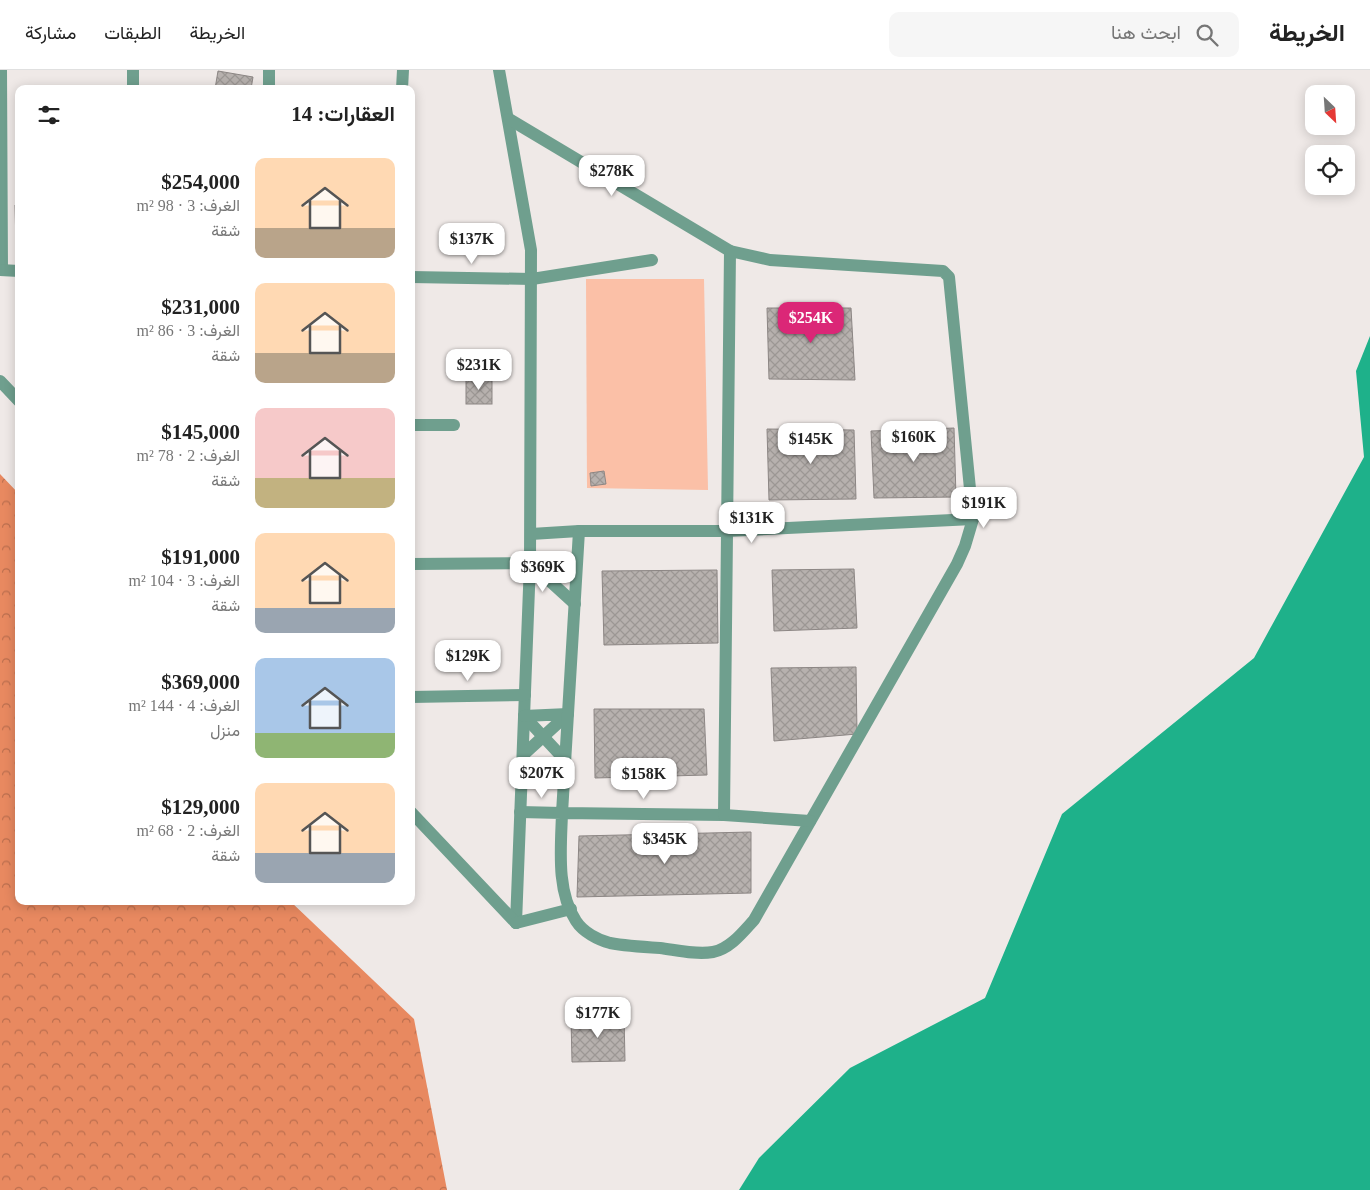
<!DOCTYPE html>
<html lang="ar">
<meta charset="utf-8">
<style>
:root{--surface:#fff;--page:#f6f6f6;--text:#222;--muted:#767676;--line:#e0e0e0;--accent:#db2777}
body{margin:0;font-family:"Times New Roman",Vazirmatn,serif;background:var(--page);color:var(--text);direction:rtl;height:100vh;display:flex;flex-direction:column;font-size:19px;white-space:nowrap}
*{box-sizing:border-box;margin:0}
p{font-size:16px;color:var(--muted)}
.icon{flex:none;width:28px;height:28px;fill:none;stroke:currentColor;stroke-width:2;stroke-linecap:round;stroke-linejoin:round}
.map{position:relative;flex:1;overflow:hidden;direction:ltr}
.details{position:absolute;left:15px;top:15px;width:400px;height:820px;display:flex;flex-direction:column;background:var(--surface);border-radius:10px;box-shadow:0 2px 12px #0003;direction:rtl}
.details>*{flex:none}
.needle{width:32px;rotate:155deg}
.controls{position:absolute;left:1305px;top:15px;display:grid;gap:10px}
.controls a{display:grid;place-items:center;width:50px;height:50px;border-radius:10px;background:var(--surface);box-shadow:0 2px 12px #0003;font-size:25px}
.price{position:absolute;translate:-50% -42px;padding:0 11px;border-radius:10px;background:#fff;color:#222;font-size:16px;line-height:32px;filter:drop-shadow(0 1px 2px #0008)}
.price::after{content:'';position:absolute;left:50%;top:30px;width:15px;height:11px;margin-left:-8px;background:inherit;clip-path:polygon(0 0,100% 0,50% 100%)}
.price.active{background:var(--accent);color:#fff}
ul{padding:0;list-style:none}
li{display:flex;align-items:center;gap:15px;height:125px;padding:0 20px}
li span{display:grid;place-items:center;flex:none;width:140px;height:100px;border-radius:10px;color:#555}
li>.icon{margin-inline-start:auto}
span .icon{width:60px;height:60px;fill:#fffc;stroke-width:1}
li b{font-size:21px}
h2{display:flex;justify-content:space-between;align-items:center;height:60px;padding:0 20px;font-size:21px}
header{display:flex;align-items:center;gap:30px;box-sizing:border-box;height:70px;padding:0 25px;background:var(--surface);border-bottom:1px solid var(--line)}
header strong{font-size:24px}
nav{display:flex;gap:28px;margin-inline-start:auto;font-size:18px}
.search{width:350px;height:45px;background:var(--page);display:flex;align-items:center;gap:12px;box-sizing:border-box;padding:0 18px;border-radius:10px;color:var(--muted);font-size:19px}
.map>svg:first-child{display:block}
.forest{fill:url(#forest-crowns)}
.pitch{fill:#fbc0a7}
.water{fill:#1eb18a}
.building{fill:url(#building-cross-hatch);stroke:#8c8684}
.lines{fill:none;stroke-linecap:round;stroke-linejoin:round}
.minor{stroke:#6f9f8e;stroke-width:12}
</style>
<header>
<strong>الخريطة</strong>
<div class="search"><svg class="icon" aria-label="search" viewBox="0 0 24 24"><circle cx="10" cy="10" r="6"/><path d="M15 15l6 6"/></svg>ابحث هنا</div>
<nav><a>الخريطة</a><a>الطبقات</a><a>مشاركة</a></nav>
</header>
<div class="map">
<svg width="1370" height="1120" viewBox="0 0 1370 1120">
<defs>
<pattern id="forest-crowns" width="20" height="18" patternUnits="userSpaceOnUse" patternTransform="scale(1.25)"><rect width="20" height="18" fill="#e88960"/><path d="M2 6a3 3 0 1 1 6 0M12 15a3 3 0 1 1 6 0" fill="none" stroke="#bb6e4e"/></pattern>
<pattern id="building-cross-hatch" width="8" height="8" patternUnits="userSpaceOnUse" patternTransform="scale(1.25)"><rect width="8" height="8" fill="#b7b1ae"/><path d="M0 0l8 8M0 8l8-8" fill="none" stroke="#9c9794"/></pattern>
</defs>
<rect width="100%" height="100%" fill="#efe9e7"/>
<!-- forest -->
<polygon class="forest" points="0,404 19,424 19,831 290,831 414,949 447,1120 0,1120"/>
<!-- pitch -->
<polygon class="pitch" points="586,209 704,209 708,420 587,418"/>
<!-- water -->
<polygon class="water" points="1370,266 1370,1120 739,1120 759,1088 850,998 985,928 1062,744 1254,588 1364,387 1356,301"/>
<!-- building -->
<g class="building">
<polygon points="218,1 253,7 251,19 215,19"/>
<polygon points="15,135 19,135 19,175 16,175"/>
<polygon points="767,238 851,238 855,310 769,309"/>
<rect x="466" y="308" width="26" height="26"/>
<polygon points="954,358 956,427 874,428 871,361"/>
<polygon points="767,359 854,360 856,429 769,430"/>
<polygon points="604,401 606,414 591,416 590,403"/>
<polygon points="854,499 857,558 774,561 772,500"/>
<polygon points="717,500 718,573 604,575 602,501"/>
<polygon points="856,597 857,664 774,671 771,598"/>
<polygon points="594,639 704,639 707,705 595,708"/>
<polygon points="751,762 751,823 577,827 579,766"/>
<polygon points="624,946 625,991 572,992 571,947"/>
</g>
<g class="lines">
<!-- minor -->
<g class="minor">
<polyline points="1,0 2,200"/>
<polyline points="499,0 531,180 530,493 516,853"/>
<polyline points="133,19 133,0"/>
<polyline points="269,19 269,0"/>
<polyline points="402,19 403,0"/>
<polyline points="509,49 730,181"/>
<polyline points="0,200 19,201"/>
<polyline points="411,207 532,209 652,190"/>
<polyline points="0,311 19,331"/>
<polyline points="411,355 454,355"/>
<polyline points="531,464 579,461 726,461 973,449"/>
<polyline points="411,494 530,493 575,534"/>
<polyline points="411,627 525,625"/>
<polyline points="524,646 565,690"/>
<polyline points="523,685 568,644 524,646"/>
<polyline points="411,742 516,853"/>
<path d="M520 742 562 743C561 777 556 821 576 851 583 862 598 870 610 873 626 876 643 877 660 878 676 880 696 885 713 882 730 879 743 862 754 850L957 494 965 476 973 449 949 207 943 201 770 190 730 181 724 745 562 743 579 461"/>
<polyline points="724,745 810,751"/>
<polyline points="516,853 571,839"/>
</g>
</g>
</svg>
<div class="controls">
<a><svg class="needle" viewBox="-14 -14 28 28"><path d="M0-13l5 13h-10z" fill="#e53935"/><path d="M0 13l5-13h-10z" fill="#767676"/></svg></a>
<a><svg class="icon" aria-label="locate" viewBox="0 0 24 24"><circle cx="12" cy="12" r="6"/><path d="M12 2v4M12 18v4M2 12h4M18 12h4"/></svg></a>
</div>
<b class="price" style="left:612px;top:127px">$278K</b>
<b class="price" style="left:472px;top:195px">$137K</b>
<b class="price active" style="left:811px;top:274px">$254K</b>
<b class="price" style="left:479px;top:321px">$231K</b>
<b class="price" style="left:914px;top:393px">$160K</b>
<b class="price" style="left:811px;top:395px">$145K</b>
<b class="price" style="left:984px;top:459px">$191K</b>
<b class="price" style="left:752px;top:474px">$131K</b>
<b class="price" style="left:543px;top:523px">$369K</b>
<b class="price" style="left:468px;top:612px">$129K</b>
<b class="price" style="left:542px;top:729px">$207K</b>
<b class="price" style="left:644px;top:730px">$158K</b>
<b class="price" style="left:665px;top:795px">$345K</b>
<b class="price" style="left:598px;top:969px">$177K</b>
<section class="details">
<h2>العقارات: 14<svg class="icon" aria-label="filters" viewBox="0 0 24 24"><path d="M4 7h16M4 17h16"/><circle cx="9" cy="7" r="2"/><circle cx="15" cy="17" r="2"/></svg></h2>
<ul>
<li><span style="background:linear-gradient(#ffd9b3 70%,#b9a48a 0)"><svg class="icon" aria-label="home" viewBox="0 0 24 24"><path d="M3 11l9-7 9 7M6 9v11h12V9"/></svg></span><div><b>$254,000</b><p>الغرف: 3 · 98 m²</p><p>شقة</p></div></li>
<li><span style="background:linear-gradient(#ffd9b3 70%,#b9a48a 0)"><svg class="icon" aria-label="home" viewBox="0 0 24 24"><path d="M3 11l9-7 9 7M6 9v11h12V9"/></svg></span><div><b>$231,000</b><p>الغرف: 3 · 86 m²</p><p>شقة</p></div></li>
<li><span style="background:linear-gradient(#f6c9c9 70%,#c2b280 0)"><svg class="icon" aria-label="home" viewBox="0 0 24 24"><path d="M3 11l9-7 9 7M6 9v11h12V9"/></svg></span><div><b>$145,000</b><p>الغرف: 2 · 78 m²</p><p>شقة</p></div></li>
<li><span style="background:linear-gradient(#ffd9b3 75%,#9aa5b1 0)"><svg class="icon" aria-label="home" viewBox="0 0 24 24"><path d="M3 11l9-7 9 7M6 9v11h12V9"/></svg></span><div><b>$191,000</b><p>الغرف: 3 · 104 m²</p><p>شقة</p></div></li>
<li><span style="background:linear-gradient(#a9c7e8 75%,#8fb573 0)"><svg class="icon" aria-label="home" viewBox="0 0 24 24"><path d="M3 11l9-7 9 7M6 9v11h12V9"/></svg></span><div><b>$369,000</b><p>الغرف: 4 · 144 m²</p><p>منزل</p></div></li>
<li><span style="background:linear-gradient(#ffd9b3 70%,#9aa5b1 0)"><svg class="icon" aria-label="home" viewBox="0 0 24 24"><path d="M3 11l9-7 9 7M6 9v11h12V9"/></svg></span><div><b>$129,000</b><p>الغرف: 2 · 68 m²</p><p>شقة</p></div></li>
</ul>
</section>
</div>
